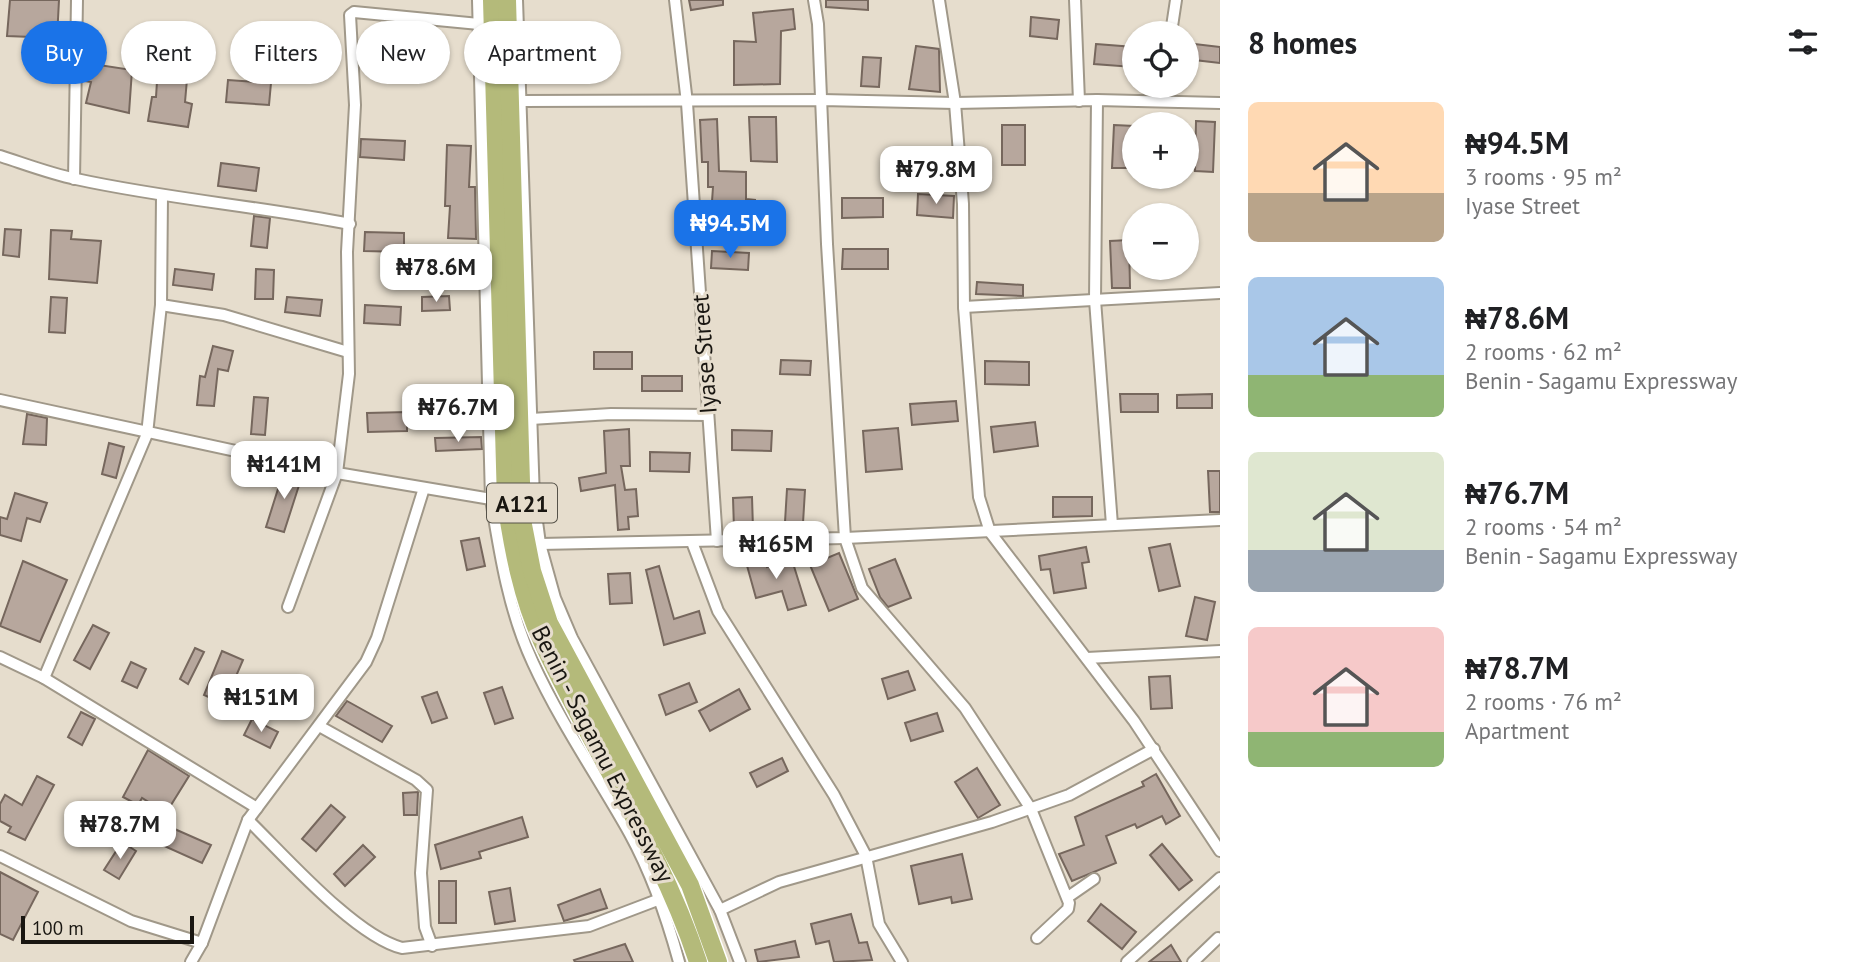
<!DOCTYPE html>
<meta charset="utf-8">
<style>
:root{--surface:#fff;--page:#f2f2f2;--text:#202124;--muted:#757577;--accent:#1a73e8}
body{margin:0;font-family:"PT Sans",sans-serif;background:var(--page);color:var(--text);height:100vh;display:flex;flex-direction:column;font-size:26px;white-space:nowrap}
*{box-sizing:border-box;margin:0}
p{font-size:23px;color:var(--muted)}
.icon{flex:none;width:38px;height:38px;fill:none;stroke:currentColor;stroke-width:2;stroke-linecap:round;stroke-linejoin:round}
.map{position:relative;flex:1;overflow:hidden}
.sheet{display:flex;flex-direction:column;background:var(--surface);width:630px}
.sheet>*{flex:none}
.top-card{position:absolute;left:21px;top:21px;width:665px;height:63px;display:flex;gap:14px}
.controls{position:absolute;left:1122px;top:21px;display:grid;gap:14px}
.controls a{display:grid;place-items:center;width:77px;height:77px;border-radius:50%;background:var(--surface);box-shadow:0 2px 5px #0004;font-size:35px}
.scale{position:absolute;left:21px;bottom:18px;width:173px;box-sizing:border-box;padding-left:7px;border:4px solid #191611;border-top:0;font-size:19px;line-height:24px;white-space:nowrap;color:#191611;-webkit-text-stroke:5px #e6ddcd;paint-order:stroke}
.price{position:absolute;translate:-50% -60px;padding:0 16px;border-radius:14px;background:#fff;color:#222;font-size:23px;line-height:46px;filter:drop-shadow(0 2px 4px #0008)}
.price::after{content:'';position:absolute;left:50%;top:42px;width:21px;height:16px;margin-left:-10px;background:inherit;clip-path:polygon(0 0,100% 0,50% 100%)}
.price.selected{background:var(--accent);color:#fff}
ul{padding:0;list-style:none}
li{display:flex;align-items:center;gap:21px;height:175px;padding:0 28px}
li span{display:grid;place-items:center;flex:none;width:196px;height:140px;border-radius:10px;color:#555}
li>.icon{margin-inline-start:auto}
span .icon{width:84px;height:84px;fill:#fffc;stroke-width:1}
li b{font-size:30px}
h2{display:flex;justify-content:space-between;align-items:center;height:84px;padding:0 28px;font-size:30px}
.chip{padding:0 24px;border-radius:32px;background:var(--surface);box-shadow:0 2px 5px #0004;font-size:24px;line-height:63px}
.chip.selected{background:var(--accent);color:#fff}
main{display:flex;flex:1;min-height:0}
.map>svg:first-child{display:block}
.building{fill:#b7a79d;stroke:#76675d;stroke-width:2}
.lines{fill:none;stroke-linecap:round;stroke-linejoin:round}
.minor-casing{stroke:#a09889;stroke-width:14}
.trunk-casing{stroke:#fff;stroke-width:21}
.minor{stroke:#fff;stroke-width:10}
.trunk{stroke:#b4ba7a;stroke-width:18}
.labels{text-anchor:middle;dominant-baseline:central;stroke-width:6;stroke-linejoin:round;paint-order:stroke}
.shield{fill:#e6ddcd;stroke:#565249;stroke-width:2}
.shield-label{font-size:23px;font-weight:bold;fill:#191611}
.street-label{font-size:24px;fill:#191611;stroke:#e6ddcd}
</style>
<main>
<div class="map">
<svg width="1220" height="962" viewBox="0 0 1220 962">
<rect width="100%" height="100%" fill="#e6ddcd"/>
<!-- building -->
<g class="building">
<polygon points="10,0 59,0 57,38 7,36"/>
<polygon points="689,0 723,0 723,5 691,10"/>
<polygon points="826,0 868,0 868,10 826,7"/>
<polygon points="793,9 795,29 781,31 780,84 734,85 734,41 756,42 753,13"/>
<polygon points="1031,17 1059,20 1057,39 1030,36"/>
<polygon points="289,35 318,39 315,59 286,55"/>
<polygon points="1186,43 1220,47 1220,63 1186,59"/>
<polygon points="1096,44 1134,47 1133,67 1094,64"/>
<polygon points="916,46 939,49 940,92 909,89"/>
<polygon points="863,57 881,58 879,87 861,86"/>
<polygon points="86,63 132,70 129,113 86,103 91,82 84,81"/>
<polygon points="158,66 188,68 185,102 192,104 188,127 148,121 152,97 156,97"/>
<polygon points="228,80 271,83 269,105 226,102"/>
<polygon points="749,117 776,117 777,162 751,161"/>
<polygon points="717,119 719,171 746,172 746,199 755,200 754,218 711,216 713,187 708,187 708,162 702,162 700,120"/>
<polygon points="1196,121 1215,122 1213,172 1195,171"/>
<rect x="1002" y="125" width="23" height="40"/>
<polygon points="1114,125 1134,126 1132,168 1112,168"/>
<polygon points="361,139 405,141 404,160 360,157"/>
<polygon points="447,145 471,146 469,187 475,187 476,239 448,238 450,206 445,206"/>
<polygon points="221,163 259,168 256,191 218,186"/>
<polygon points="918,194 954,196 953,218 917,215"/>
<polygon points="842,198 883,198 883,217 842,218"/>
<polygon points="254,216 270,218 267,248 251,246"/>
<polygon points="5,229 21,230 19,257 3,255"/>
<polygon points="51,230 72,231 71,239 101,241 97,283 49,279"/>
<polygon points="365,232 404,233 404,252 364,251"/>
<polygon points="1129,240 1130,288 1112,288 1110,241"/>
<polygon points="843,249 888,249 888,269 842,269"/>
<polygon points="712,251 749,253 748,270 711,268"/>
<polygon points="175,269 214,274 212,290 173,285"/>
<polygon points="256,269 274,270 273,299 255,299"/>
<polygon points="977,282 1023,285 1023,296 976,294"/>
<polygon points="449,296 450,310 422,311 422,297"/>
<polygon points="51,297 67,298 65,333 49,332"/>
<polygon points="287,297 322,300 320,316 285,312"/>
<polygon points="365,305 401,307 400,325 364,323"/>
<polygon points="213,346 233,351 228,371 218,369 214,406 197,405 200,376 205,377"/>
<rect x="594" y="352" width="38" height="17"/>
<polygon points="781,360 811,361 810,375 780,374"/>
<polygon points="985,361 1029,362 1029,385 985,384"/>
<rect x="642" y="376" width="40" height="15"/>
<polygon points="1120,394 1158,394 1158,412 1121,412"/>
<polygon points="1212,394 1212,408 1177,408 1177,395"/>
<polygon points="254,397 268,398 265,435 251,434"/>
<polygon points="956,401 958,421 912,425 910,404"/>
<polygon points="407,412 407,431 368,432 367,413"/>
<polygon points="27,414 47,418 46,445 23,444"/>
<polygon points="1035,422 1038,446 994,452 991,427"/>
<polygon points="898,428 902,469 866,472 863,431"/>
<polygon points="629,429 630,466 621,466 625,490 636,489 638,516 628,517 629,529 618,530 615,485 581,491 579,478 606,473 604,431"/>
<polygon points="732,430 772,431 771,451 732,450"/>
<polygon points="481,437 482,449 436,451 435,438"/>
<polygon points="109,443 124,447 116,478 102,474"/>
<polygon points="650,452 690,453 689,472 650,471"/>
<polygon points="284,470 302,476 284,532 266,527"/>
<polygon points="1208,471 1220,471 1220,512 1210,512"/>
<polygon points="787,489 805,490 803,523 785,522"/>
<polygon points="15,493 47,503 40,522 27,518 21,541 0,535 0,517 7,519"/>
<polygon points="752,497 753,529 734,529 733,498"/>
<polygon points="1053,497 1092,497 1092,516 1053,517"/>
<polygon points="479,538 485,566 467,570 461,541"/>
<polygon points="1170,544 1180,586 1159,591 1149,548"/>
<polygon points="1086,547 1089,562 1082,563 1086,588 1054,593 1050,569 1041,570 1039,556"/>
<polygon points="839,553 858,599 829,611 810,565"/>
<polygon points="764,557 767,567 792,560 806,605 788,610 782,591 756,598 746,562"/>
<polygon points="895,559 911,598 888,607 880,597 869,569"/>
<polygon points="23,561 67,580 40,642 0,626"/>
<polygon points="659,566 674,619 699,611 705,633 664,645 646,570"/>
<polygon points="630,573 632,603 610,604 608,574"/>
<polygon points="1195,597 1215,602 1207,640 1186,636"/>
<polygon points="93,625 109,633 90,669 74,660"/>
<polygon points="195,648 204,652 188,684 180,679"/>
<polygon points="222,651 243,660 224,704 204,695"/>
<polygon points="131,662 146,669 137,688 122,681"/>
<polygon points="908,671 915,690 888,699 882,679"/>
<polygon points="1170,676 1172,708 1151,709 1149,677"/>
<polygon points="689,683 697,702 666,715 659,695"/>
<polygon points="502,687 513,718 495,724 484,693"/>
<polygon points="739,689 750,709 710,731 699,711"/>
<polygon points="437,692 447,718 432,723 422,697"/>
<polygon points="347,701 392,726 382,742 336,716"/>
<polygon points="81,712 95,719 82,745 68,737"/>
<polygon points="937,713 943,731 911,741 905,723"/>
<polygon points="252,719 278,732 270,748 244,735"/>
<polygon points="148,750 189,776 166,813 142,798 138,805 123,797"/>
<polygon points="782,758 788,771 757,787 750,773"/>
<polygon points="977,768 1000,805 978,818 955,782"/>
<polygon points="1156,774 1180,816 1166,824 1162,816 1137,828 1135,824 1106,836 1116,863 1072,881 1059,854 1084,845 1075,817 1144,786 1142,782"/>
<polygon points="37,776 54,785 25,840 8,832 11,827 0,821 0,804 5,795 22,805"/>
<polygon points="418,792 417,815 404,815 403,793"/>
<polygon points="331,805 345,817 316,851 302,839"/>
<polygon points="522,817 528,837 479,852 481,858 441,869 435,845"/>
<polygon points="170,827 211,845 202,863 162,845"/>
<polygon points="122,842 136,851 119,879 104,870"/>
<polygon points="1162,844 1192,880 1179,890 1150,855"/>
<polygon points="363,845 375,857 345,886 334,874"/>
<polygon points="962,854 972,899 952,903 951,897 919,904 911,866"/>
<polygon points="0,872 38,892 13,940 0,934"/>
<rect x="439" y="881" width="17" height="42"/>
<polygon points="510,888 515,921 495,924 489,892"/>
<polygon points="600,889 607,908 564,921 558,905"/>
<polygon points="1101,904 1136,932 1122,949 1088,921"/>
<polygon points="851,914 859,943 867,942 872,960 834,962 829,941 816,944 811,924"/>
<polygon points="795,941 799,957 758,962 755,950"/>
<polygon points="625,944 633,962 575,962 574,960"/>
<polygon points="1171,945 1181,962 1149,962"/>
</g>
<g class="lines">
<!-- minor casing -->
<g class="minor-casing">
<g id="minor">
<path d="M478 0 491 499C500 555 509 612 533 663 560 722 598 777 630 834 652 874 667 918 679 962"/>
<polyline points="517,0 534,499 540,544 555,598 572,638 720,910 740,962"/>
<polyline points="675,0 687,103 717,541"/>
<polyline points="814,0 818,24 827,244 845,538 862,588 965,708 1031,809 1069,903 1068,909 1037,938"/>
<polyline points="939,0 955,103 963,204 964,307 979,497 990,532 1134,721 1220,851"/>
<polyline points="1075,0 1079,101"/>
<polyline points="1171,33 1176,0"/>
<polyline points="1097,100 1095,300 1112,525"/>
<polyline points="1161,100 1163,86"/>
<polyline points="521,101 822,100 955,103 1097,100 1220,103"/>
<path d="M0 156C25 164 51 174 76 179 167 199 259 206 350 224"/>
<polyline points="74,179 77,0"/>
<polyline points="161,305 224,315 348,352"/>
<polyline points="964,307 1220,293"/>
<polyline points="0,400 337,473 491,499"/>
<polyline points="531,419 611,414 708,415"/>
<polyline points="692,542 718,611 834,795 866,856 879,924 902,962"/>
<polyline points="540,544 845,538 1220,520"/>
<polyline points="288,607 337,473 349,374 347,252 355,105 350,15 354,12 479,24"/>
<polyline points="0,657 44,678 257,808"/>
<polyline points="1087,658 1220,651"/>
<polyline points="44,678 147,434 161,305 162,196"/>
<polyline points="319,726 416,780 427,790 421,873 425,927 432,946"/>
<path d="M248 820C285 856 355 936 402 948L589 926 660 899"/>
<polyline points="0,856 131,921 202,943"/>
<polyline points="1068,897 1094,879"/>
<polyline points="720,910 779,882 992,822 1069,795 1154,749"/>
<polyline points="191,962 202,943 248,820 366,662 377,638 424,488"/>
<polyline points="1127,962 1220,878"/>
<polyline points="1193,962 1218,938"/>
</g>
</g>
<!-- trunk casing -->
<g class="trunk-casing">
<g id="trunk">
<path d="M492 0 506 502C513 549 522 598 542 641 592 750 661 848 698 962"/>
<polyline points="507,0 521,482 523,525 532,571 549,623 690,885 718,962"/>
</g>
</g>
<!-- minor -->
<use href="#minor" class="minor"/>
<!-- trunk -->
<use href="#trunk" class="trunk"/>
</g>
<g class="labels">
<!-- shield labels -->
<rect class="shield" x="487" y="483.5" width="70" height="39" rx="5"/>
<g class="shield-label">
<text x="522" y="503">A121</text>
</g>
<!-- street labels -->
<g class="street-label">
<text transform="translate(704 354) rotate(-94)">Iyase Street</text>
<text transform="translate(603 754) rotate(63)">Benin - Sagamu Expressway</text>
</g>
</g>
</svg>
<div class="controls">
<a><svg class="icon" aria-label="locate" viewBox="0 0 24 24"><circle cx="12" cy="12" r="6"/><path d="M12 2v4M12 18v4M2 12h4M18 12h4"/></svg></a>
<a>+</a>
<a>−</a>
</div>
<div class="scale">100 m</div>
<b class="price" style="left:936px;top:206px">₦79.8M</b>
<b class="price selected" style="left:730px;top:260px">₦94.5M</b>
<b class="price" style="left:436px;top:304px">₦78.6M</b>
<b class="price" style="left:458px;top:444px">₦76.7M</b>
<b class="price" style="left:284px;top:501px">₦141M</b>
<b class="price" style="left:776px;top:581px">₦165M</b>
<b class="price" style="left:261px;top:734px">₦151M</b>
<b class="price" style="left:120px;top:861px">₦78.7M</b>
<div class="top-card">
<a class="chip selected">Buy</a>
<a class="chip">Rent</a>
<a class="chip">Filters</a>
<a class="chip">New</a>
<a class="chip">Apartment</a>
</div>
</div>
<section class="sheet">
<h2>8 homes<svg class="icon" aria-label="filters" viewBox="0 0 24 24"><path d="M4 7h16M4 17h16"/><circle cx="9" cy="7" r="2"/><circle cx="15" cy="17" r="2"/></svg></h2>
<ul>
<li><span style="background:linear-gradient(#ffd9b3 65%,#b9a48a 0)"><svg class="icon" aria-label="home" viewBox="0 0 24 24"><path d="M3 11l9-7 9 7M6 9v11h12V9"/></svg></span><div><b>₦94.5M</b><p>3 rooms · 95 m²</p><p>Iyase Street</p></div></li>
<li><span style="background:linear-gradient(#a9c7e8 70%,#8fb573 0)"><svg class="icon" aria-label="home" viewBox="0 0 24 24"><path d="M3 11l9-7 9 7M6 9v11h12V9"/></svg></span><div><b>₦78.6M</b><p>2 rooms · 62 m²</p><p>Benin - Sagamu Expressway</p></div></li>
<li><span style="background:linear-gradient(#dfe7d0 70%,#9aa5b1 0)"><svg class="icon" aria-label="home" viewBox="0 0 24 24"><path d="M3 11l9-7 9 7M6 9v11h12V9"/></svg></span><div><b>₦76.7M</b><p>2 rooms · 54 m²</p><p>Benin - Sagamu Expressway</p></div></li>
<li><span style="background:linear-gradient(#f6c9c9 75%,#8fb573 0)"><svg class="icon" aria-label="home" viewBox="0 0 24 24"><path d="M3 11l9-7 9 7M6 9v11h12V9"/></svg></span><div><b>₦78.7M</b><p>2 rooms · 76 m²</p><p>Apartment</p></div></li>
</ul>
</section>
</main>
